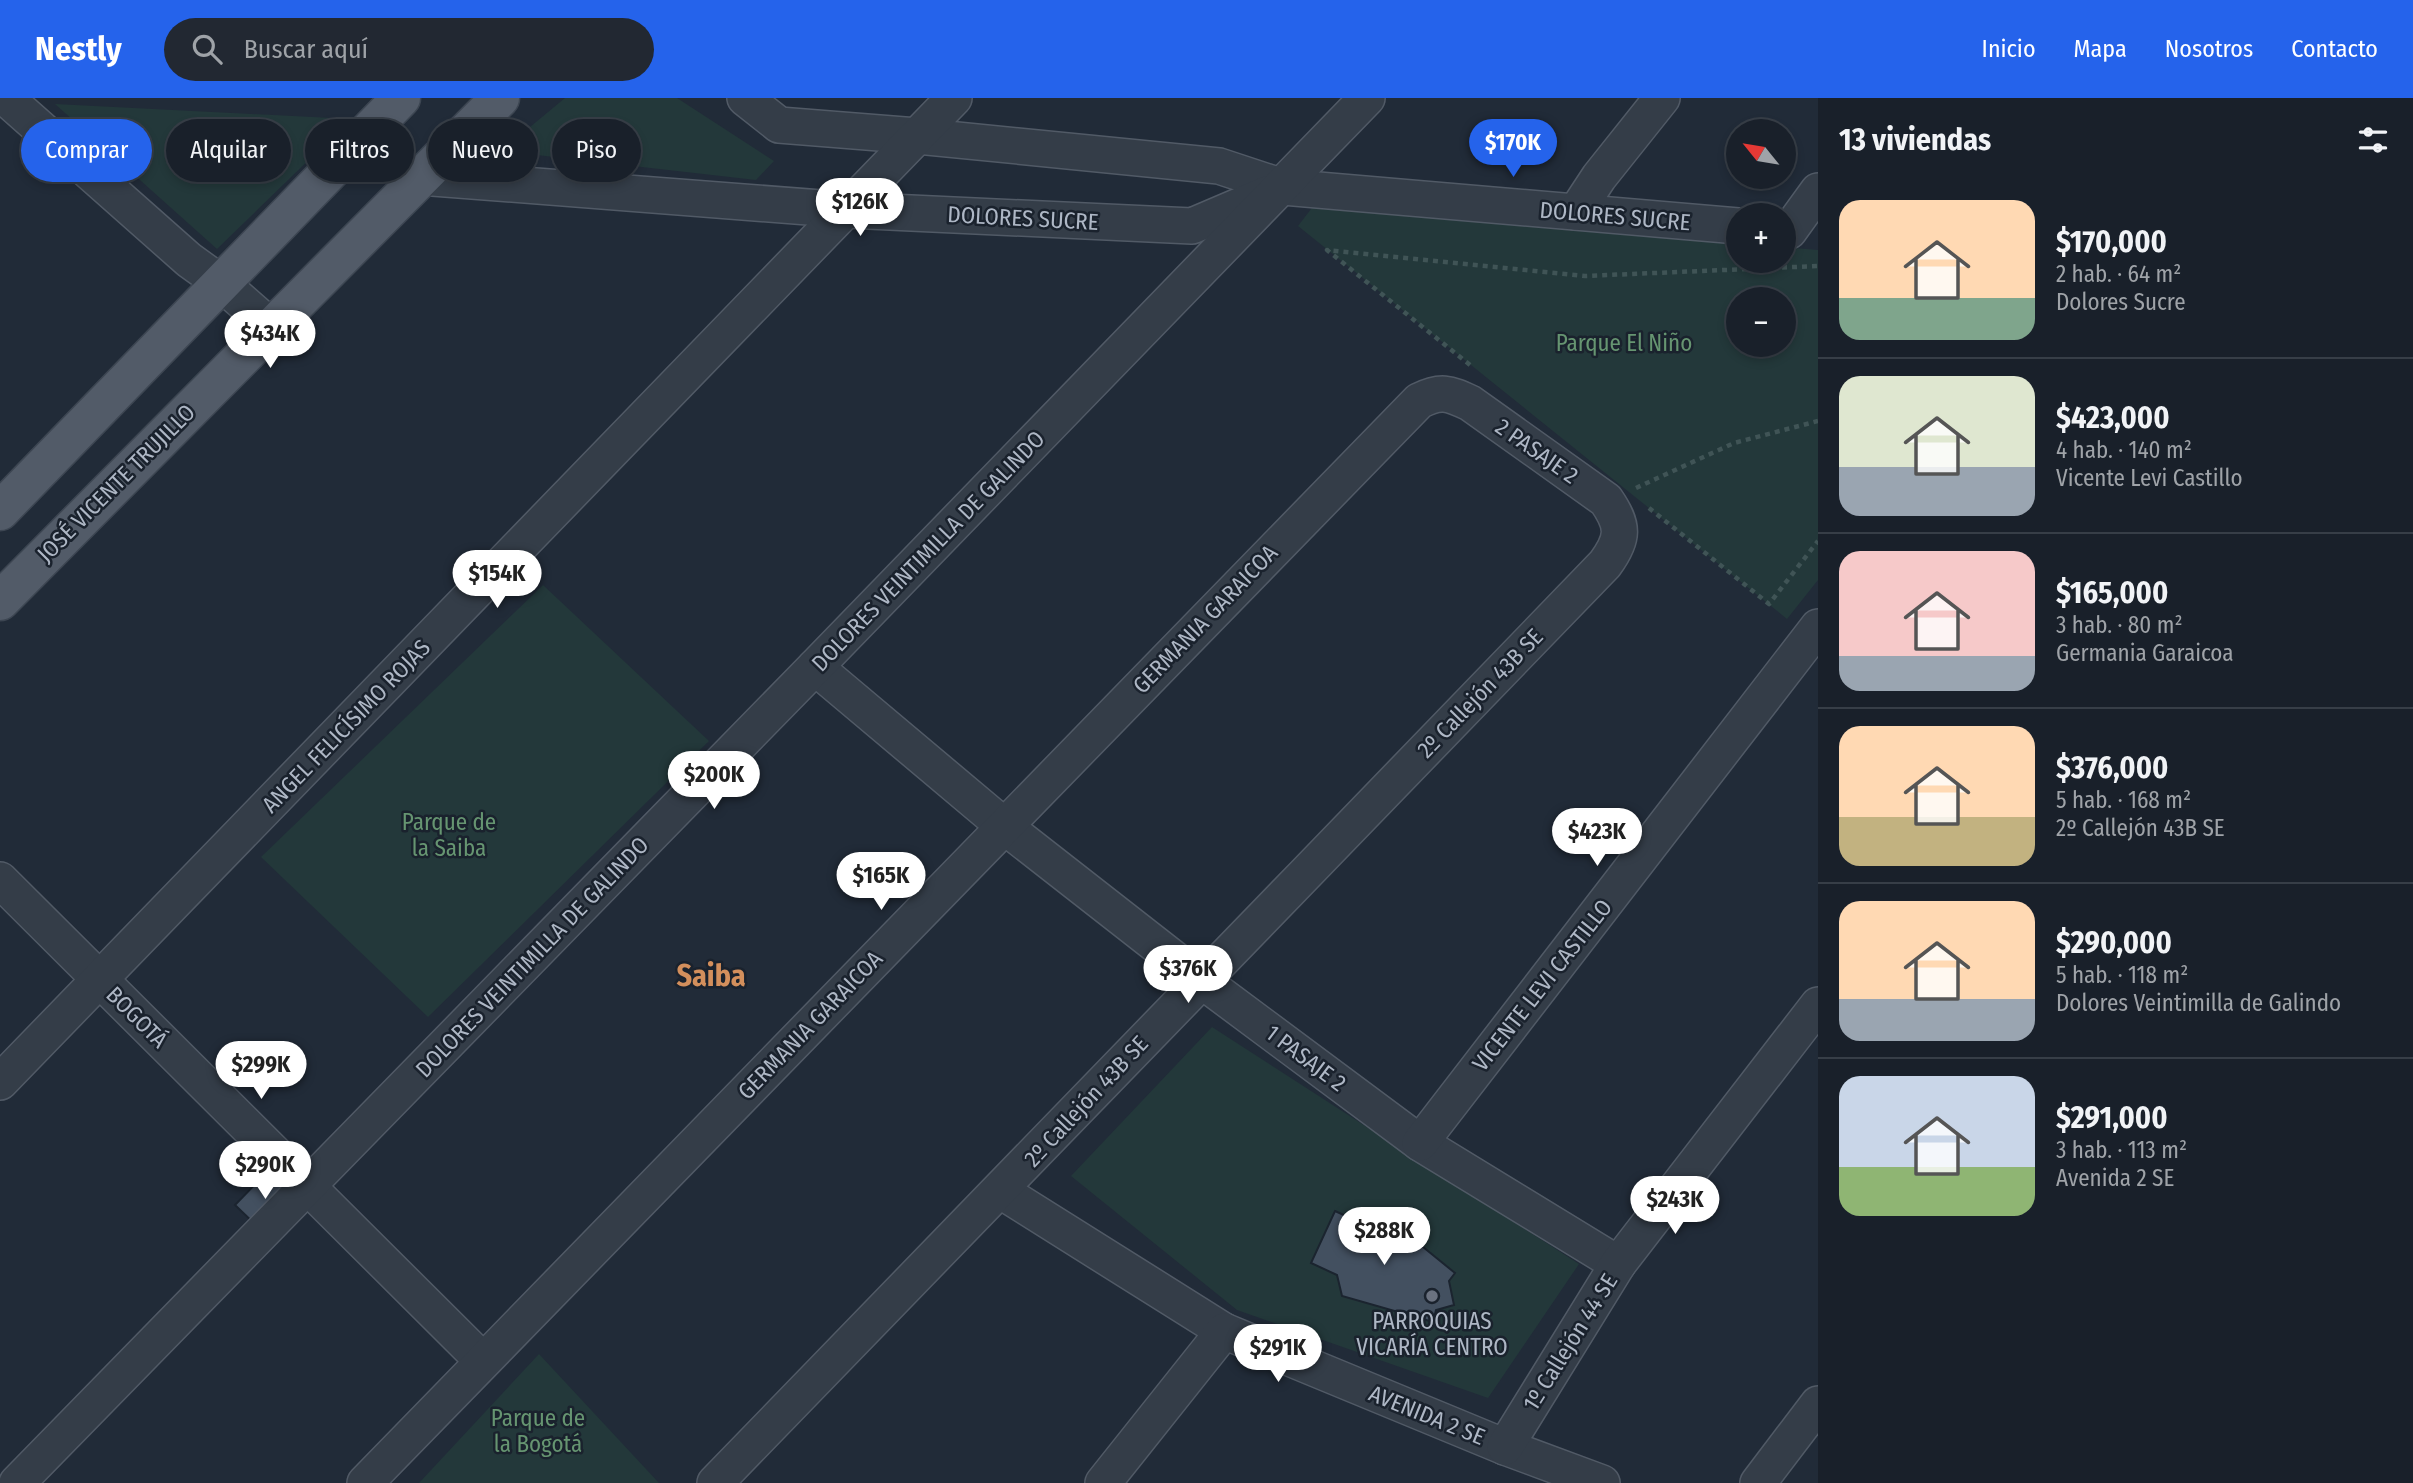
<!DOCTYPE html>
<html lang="es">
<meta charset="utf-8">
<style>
:root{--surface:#19202a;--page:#222832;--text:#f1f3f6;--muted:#9fa3a8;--line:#373e47;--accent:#2563eb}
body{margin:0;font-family:"Fira Sans Condensed",sans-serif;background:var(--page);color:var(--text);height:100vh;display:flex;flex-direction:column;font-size:26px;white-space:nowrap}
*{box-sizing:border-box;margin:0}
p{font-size:23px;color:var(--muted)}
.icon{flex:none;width:38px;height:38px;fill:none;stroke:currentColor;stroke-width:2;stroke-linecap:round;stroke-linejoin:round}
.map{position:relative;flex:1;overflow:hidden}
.drawer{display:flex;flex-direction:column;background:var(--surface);width:595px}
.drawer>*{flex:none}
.hud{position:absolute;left:21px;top:21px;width:665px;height:63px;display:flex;gap:14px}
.needle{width:46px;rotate:300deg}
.buttons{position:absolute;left:1726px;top:21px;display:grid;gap:14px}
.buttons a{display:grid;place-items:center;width:70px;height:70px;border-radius:50%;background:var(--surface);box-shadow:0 4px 10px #0003,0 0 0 2px var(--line);font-size:35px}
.price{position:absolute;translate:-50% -60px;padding:0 16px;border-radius:24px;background:#fff;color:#222;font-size:23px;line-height:46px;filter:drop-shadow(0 2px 4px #0008)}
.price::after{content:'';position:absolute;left:50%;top:42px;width:21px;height:16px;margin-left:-10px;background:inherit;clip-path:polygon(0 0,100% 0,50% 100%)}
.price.current{background:var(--accent);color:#fff}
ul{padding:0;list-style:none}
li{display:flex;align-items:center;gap:21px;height:175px;padding:0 21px}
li+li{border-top:2px solid var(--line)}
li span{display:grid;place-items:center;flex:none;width:196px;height:140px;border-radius:21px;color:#555}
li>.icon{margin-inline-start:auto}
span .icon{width:84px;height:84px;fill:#fffc;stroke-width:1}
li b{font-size:30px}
h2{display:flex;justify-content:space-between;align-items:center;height:84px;padding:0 21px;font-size:30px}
.tag{padding:0 24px;border-radius:32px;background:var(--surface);box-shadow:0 4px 10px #0003,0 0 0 2px var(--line);font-size:24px;line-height:63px}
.tag.current{background:var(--accent);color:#fff}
header{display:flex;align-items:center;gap:42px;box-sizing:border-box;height:98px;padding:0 35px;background:var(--accent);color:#fff}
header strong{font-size:33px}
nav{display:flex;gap:38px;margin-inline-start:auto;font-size:24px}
.search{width:490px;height:63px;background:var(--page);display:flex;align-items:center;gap:18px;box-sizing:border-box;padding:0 24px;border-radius:38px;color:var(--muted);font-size:26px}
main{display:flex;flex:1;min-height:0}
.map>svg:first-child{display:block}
.green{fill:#23383a;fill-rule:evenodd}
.building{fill:#435060;stroke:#1b242f;stroke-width:2}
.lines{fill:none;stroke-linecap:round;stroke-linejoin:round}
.minor-casing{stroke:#515a66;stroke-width:38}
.major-casing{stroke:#3d4652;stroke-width:41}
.path{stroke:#405456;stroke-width:4.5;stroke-dasharray:5 5;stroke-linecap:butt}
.minor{stroke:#343d48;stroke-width:35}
.major{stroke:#525b68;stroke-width:38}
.worship-dot{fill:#6b7280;stroke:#1a222d;stroke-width:2.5}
.labels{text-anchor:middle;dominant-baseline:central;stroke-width:5;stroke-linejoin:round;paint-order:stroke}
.street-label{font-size:23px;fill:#aeb7c5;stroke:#1a222d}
.park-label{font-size:23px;fill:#669571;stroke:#1a222d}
.poi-label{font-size:23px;fill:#aeb7c5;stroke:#1a222d}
.district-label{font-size:30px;font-weight:bold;fill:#d38f5c;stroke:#1a222d}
</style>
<header>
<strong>Nestly</strong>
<div class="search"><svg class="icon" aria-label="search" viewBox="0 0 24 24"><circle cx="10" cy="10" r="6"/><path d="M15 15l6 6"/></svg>Buscar aquí</div>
<nav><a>Inicio</a><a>Mapa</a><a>Nosotros</a><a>Contacto</a></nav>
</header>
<main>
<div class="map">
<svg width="1818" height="1385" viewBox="0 0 1818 1385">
<rect width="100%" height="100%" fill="#212b38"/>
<!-- green -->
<g class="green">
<polygon points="565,0 677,0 774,63 756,82 501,53"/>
<polygon points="55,6 351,21 217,151"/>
<path d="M1318 102 1738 144V163H1783V149L1818 152V482L1787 521 1298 128ZM1738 201H1783V247H1738Z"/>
<polygon points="543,487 709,643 428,919 261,759"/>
<polygon points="1212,929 1579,1166 1488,1300 1237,1212 1071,1078"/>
<polygon points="539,1256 659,1385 419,1385"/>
</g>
<!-- building -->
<g class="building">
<polygon points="268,1073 295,1099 262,1133 235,1107"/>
<polygon points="1335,1113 1368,1128 1380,1114 1455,1175 1449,1183 1454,1207 1436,1212 1433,1224 1342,1198 1337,1177 1311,1165"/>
</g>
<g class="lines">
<!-- minor casing -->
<g class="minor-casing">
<g id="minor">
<polyline points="6,0 189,162 221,185 271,229"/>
<polyline points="745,0 779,27 917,38 1219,68 1283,89 1738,128"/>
<polyline points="420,79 847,112 1192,128 1267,96"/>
<polyline points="1576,114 1599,79 1662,0"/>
<polyline points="1789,133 1818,93"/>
<polyline points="815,569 1004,728 1201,882 1420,1045 1618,1166"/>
<polyline points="0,782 483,1263"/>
<polyline points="0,984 954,0"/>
<polyline points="1420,1045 1818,529"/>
<polyline points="1001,1093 1224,1233 1505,1349 1602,1385"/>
<polyline points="1505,1349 1618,1166 1818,907"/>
<polyline points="17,1385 815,569 1367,0"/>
<path d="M365 1385 1419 303C1441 292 1448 295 1470 305L1606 402C1624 428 1624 440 1605 466 1308 772 1013 1081 715 1385"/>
<polyline points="1103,1385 1224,1233"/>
<polyline points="1758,1385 1818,1306"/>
</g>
</g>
<!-- major casing -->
<g class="major-casing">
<g id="major">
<polyline points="0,413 401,0"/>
<polyline points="0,503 500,0"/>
</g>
</g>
<!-- path -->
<g class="path">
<polyline points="1470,267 1327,152 1585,178 1818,168"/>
<polyline points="1636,390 1734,345 1818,323"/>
<polyline points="1649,410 1769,506 1818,443"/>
</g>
<!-- minor -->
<use href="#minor" class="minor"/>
<!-- major -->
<use href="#major" class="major"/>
</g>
<!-- markers -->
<circle class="worship-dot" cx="1432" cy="1198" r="7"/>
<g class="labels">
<!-- street labels -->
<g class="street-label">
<text transform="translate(1615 118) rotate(5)">DOLORES SUCRE</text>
<text transform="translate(1023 120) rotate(3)">DOLORES SUCRE</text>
<text transform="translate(1537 353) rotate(35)">2 PASAJE 2</text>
<text transform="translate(116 385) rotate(-45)">JOSÉ VICENTE TRUJILLO</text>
<text transform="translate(928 453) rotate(-46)">DOLORES VEINTIMILLA DE GALINDO</text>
<text transform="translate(1205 521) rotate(-46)">GERMANIA GARAICOA</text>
<text transform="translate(1480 595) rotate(-46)">2º Callejón 43B SE</text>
<text transform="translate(346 628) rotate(-46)">ANGEL FELICÍSIMO ROJAS</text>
<text transform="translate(532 859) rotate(-46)">DOLORES VEINTIMILLA DE GALINDO</text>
<text transform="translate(1542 887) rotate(-52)">VICENTE LEVI CASTILLO</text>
<text transform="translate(137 919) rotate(45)">BOGOTÁ</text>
<text transform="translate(810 927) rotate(-46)">GERMANIA GARAICOA</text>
<text transform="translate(1306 960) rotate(37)">1 PASAJE 2</text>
<text transform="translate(1086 1003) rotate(-47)">2º Callejón 43B SE</text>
<text transform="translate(1570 1244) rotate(-58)">1º Callejón 44 SE</text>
<text transform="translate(1427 1317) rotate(22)">AVENIDA 2 SE</text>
</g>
<!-- park labels -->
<g class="park-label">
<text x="1624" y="245">Parque El Niño</text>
<text x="449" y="724">Parque de<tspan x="449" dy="26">la Saiba</tspan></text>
<text x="538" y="1320">Parque de<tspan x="538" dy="26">la Bogotá</tspan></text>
</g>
<!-- poi labels -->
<g class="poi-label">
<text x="1432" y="1223">PARROQUIAS<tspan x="1432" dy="26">VICARÍA CENTRO</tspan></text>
</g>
<!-- district labels -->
<g class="district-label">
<text x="711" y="878">Saiba</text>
</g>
</g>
</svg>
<div class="buttons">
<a><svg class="needle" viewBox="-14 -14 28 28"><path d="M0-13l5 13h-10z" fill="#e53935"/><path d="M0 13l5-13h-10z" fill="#9fa3a8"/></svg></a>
<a>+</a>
<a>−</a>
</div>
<b class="price current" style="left:1513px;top:81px">$170K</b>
<b class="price" style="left:860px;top:140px">$126K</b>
<b class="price" style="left:270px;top:272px">$434K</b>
<b class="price" style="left:497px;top:512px">$154K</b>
<b class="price" style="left:714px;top:713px">$200K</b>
<b class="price" style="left:1597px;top:770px">$423K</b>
<b class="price" style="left:881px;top:814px">$165K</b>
<b class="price" style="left:1188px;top:907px">$376K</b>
<b class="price" style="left:261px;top:1003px">$299K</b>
<b class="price" style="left:265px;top:1103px">$290K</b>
<b class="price" style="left:1675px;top:1138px">$243K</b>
<b class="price" style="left:1384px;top:1169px">$288K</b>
<b class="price" style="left:1278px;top:1286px">$291K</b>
<div class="hud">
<a class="tag current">Comprar</a>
<a class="tag">Alquilar</a>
<a class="tag">Filtros</a>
<a class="tag">Nuevo</a>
<a class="tag">Piso</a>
</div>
</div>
<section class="drawer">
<h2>13 viviendas<svg class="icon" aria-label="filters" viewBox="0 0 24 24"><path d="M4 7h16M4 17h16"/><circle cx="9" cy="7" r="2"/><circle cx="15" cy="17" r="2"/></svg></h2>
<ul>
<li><span style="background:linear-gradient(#ffd9b3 70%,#7fa58c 0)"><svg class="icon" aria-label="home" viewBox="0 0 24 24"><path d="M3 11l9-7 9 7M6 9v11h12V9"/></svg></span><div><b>$170,000</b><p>2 hab. · 64 m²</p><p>Dolores Sucre</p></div></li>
<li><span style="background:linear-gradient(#dfe7d0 65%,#9aa5b1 0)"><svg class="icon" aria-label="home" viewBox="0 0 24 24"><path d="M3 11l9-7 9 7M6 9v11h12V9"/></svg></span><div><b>$423,000</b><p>4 hab. · 140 m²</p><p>Vicente Levi Castillo</p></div></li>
<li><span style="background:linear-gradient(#f6c9c9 75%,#9aa5b1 0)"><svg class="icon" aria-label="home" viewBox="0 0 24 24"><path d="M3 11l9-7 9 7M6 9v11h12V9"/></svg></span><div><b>$165,000</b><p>3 hab. · 80 m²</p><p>Germania Garaicoa</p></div></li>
<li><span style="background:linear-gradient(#ffd9b3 65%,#c2b280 0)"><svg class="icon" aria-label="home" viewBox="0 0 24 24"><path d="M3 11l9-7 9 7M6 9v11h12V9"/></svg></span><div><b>$376,000</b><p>5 hab. · 168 m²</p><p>2º Callejón 43B SE</p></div></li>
<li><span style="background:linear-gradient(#ffd9b3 70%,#9aa5b1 0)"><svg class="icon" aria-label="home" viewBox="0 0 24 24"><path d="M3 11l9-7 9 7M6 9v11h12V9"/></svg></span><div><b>$290,000</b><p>5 hab. · 118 m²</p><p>Dolores Veintimilla de Galindo</p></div></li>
<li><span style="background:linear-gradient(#c9d6e8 65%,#8fb573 0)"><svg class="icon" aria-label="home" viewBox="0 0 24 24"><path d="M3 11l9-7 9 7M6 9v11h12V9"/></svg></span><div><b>$291,000</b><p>3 hab. · 113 m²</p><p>Avenida 2 SE</p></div></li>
</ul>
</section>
</main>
